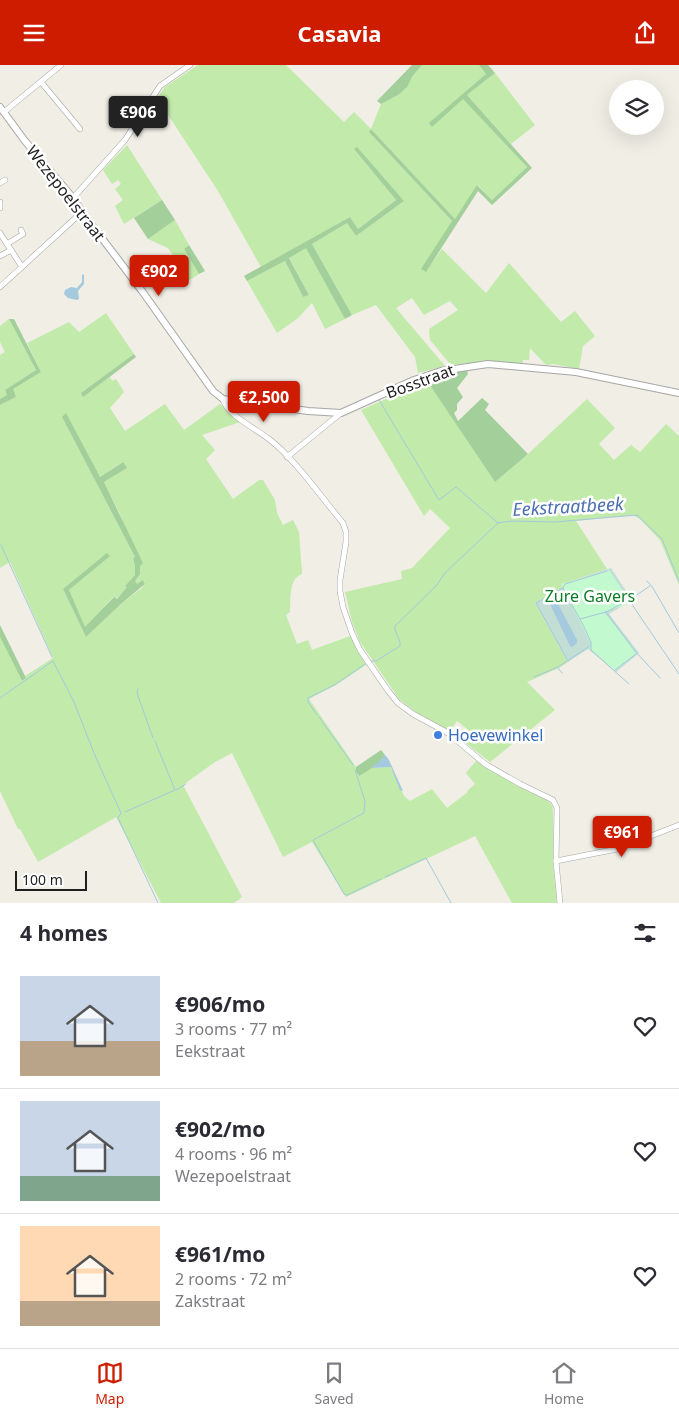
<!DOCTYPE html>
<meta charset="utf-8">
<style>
:root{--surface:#fff;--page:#f7f7f7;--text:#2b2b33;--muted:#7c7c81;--line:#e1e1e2;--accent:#cd1c00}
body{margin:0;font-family:"Noto Sans",sans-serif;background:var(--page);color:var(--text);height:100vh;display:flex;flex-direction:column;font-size:19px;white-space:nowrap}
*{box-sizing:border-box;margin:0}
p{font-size:16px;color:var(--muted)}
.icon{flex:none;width:28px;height:28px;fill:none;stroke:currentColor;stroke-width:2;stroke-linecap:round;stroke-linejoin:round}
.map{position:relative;height:838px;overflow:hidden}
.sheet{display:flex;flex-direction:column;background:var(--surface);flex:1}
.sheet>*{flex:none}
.fabs{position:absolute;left:609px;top:15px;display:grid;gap:10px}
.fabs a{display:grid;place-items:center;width:55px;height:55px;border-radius:50%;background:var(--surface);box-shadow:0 5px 20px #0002;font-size:25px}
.scale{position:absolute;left:15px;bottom:12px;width:72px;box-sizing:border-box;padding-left:5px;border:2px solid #1f1f1f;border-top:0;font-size:14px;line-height:18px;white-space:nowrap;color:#1f1f1f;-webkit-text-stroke:4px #fff;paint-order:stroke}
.price{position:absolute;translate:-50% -42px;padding:0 11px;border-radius:5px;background:var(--accent);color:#fff;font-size:16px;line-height:32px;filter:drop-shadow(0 1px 2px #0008)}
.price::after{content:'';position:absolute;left:50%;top:30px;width:15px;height:11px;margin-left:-8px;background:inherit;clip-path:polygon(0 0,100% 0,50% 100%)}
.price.on{background:#222;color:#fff}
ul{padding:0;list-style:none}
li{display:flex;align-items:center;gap:15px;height:125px;padding:0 20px}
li+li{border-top:1px solid var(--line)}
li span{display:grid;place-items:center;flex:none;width:140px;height:100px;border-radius:0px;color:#555}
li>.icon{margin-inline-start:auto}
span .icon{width:60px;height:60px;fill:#fffc;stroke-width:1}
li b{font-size:21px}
h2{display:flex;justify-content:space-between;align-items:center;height:60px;padding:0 20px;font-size:21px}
header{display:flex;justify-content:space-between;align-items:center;height:65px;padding:0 20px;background:var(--accent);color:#fff;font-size:22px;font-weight:700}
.tabs{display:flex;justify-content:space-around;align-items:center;height:70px;border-top:1px solid var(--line);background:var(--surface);font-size:14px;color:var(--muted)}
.tabs a{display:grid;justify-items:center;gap:2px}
.tabs .on{color:var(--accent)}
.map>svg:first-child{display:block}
.grass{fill:#c1eaab;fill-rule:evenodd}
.forest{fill:#a2cf9a}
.wetland{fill:#c2ded5}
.park{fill:#c2f9ce}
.water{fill:#a5c9dd}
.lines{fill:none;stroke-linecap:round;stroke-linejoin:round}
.stream{stroke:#a5c9dd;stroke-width:1}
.minor-casing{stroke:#a6a6a6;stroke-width:6}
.tertiary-casing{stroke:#a6a6a6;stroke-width:8}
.minor{stroke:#fff;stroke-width:5}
.tertiary{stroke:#fff;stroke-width:6}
.shop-dot{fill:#3f7fe0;stroke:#fff;stroke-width:2}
.labels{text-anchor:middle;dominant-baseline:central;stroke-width:5;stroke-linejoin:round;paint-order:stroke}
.street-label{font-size:16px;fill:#1f1f1f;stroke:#fff}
.park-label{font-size:16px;fill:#0c7e25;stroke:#fff}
.shop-label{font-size:16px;fill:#366cbe;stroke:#fff;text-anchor:start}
.water-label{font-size:18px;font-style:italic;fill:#4b6faf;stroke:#fff}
</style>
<header><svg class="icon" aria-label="menu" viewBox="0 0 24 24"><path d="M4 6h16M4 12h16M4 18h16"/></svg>Casavia<svg class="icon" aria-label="share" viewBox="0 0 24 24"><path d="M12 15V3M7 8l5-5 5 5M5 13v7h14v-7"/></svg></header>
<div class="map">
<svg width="679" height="838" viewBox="0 0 679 838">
<rect width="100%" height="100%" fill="#f0eee5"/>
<!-- grass -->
<g class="grass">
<polygon points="198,0 286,0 344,57 354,47 371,64 381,39 398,30 422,0 479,0 486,9 432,62 463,33 527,102 492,135 478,120 455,154 371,64 369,67 452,156 422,205 426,206 442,184 486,228 509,198 561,257 575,246 595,271 583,281 579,304 553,299 546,300 530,283 529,295 523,295 522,300 485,296 451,300 430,275 429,264 458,245 450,236 424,250 412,233 396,243 445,301 418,308 415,292 376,240 352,250 312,179 347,158 356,171 404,136 354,84 396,135 358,164 350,152 261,202 218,126 157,33 165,22"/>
<polygon points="495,8 535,60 511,79 467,30"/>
<polygon points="127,80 162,135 124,159 115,141 123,135 115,124 121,119 118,115 112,119 103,105"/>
<polygon points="175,155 189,180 184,184 199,209 185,218 181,213 186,210 168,183 148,174"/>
<polygon points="306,182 345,254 325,264 312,238 298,253 277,268 247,216 285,196 303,232 309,230 289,192"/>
<path d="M106 248 134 289 81 328 83 331 110 312 112 316 116 314 124 327 110 343 125 366 165 339 184 365 220 339 240 357 202 370 215 385 206 394 233 434 259 415H263L275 435 277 448 283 460 293 455 299 467 302 509C288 514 291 535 290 547L286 550 297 579 308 575 312 585 350 571 366 600 336 620 309 634 356 702V707L358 711 371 703 391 702 404 731 410 736 432 724 447 743 468 727 467 726 475 719 466 708 476 696 521 723 547 735 552 740 553 746V800L557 838H512L475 771 346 832 312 777 283 792 232 688 215 697 183 720 242 832 234 838H161L116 752 38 797 20 764H18L0 726V572L22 616 26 613 25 611 53 593 10 497 0 503V340L16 332 12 324 41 307 27 278 69 257 79 267ZM62 352 100 412 122 397 127 403 104 417 120 449 140 501V509L134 516 137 519 143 515 145 518 142 523 123 537 86 572 63 524 109 491 69 525 85 563 113 532 116 534 128 522 126 520 135 510V501L133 493 135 492Z"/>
<polygon points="9,254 36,305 5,325 7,330 0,334 0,290 5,287 0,277 0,261"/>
<polygon points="427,316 495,417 528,389 587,334 615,363 599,379 614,395 631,380 640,387 666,359 679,371 679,520 660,475 640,454 634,451 624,451 576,456 607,504 562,519 563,522 535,538 568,597 559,603 527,617 555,645 490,697 463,676 471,667 457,656 450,666 417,648 399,634 360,577 352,557 345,527 402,514 401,506 412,503 450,463 430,444 424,451 361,345"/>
</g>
<!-- forest -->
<g class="forest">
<polygon points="412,0 422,0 412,12 407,22 398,30 381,39 377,36"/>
<polygon points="479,0 488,0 495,8 467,30 532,103 492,140 478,126 426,207 421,204 452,156 369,67 371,64 455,154 477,120 492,135 527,102 463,34 432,62 429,58 486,9"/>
<polygon points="357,82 404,136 356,171 347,158 312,179 352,250 345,254 306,183 289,193 309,230 303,232 285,196 247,216 244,211 350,152 358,164 396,135 354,84"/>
<polygon points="162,135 175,155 148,174 134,153"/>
<polygon points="189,180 205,206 199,209 184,184"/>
<polygon points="9,254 14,254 41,307 13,324 16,332 0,340 0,334 7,330 5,325 36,305"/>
<polygon points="134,289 136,292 83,332 81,328"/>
<polygon points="467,305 468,309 457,323 463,332 457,339 457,345 454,348 458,356 482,333 489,339 485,345 528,389 495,417 427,316 434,312"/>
<polygon points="66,348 100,412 123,397 127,403 104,417 143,498 140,501 140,509 135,516 137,519 143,515 145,519 123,537 86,572 63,524 107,488 110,491 69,525 85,562 114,532 117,534 127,522 125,521 135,510 135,501 133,493 135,492 62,352"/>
<polygon points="0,560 26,613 22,616 0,572"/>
<path d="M381 685 385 690C379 699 368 706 359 711L356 707V702Z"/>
</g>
<!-- wetland -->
<polygon class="wetland" points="611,503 632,535 609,549 639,588 616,607 588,584 568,597 535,538 563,522 562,519"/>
<!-- park -->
<polygon class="park" points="609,505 631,538 604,547 637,588 615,606 588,582 591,579 561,519"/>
<!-- water -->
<g class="water">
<polygon points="82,209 84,210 84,219 78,226 79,234 77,235 68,233 64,229 65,225 71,222 77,223 82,217"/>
<polygon points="556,535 577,575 577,578 572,582 570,581 549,537"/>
<polygon points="384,690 386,691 389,695 403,726 400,725 391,702 371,703 382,694"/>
</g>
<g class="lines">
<!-- stream -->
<g class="stream">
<polyline points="379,335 439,435 456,422 498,458"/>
<polyline points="1,480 52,592"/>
<polyline points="647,516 653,523 679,568"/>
<polyline points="650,521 629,535 679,609"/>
<polyline points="563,523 565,519 607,506"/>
<polyline points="606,547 634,585 660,613"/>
<polyline points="580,554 606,547 623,538"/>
<path d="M371 596H376L400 581C401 574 394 568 395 561L436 521 445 508 498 458 512 456 555 457 637 450 662 474 679 516"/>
<polyline points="568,596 536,538 563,523 583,560 591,577 591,585 629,619"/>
<polyline points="558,603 562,608"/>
<polyline points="615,605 636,589"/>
<polyline points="534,612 558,602 590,581"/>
<polyline points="138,624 137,628 153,673"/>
<polyline points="0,633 53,596 74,637 96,693 121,748 118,753 158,838"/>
<polyline points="317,650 308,637 308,633 336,619 365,599"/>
<polyline points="319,652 353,700"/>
<polyline points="355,705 365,736 364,748 313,775 344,829 347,830 381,814"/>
<polyline points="176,725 186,719"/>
<polyline points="125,747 175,725 155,676"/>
<polyline points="385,812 426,793 451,838"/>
</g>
<!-- minor casing -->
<g class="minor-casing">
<g id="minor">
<polyline points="41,17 80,64"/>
<polyline points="4,47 61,0"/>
<polyline points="0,118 5,115"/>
<polyline points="73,133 125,75 160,21 190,0"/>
<polyline points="0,137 0,143"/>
<polyline points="0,168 22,202"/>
<polyline points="7,179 23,169 21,165"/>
<polyline points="0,191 11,185"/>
<polyline points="0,222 82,147"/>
<path d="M223 334C226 349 256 364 269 374 294 393 322 433 343 458L346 467V477L340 515V526L343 542 352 568 360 585 389 627 398 638 413 649 448 668 485 699 520 719 553 735 557 743 556 796 560 838"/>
<polyline points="287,392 341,348"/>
<polyline points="556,796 617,784 679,760"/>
</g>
</g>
<!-- tertiary casing -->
<g class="tertiary-casing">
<polyline id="tertiary" points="0,42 25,76 73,133 82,147 142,226 213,326 223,334 308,346 341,348 414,315 441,306 488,299 576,307 679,328"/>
</g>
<!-- minor -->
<use href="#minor" class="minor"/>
<!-- tertiary -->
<use href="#tertiary" class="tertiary"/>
</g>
<!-- markers -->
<circle class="shop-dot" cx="438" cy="670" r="5"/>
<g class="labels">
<!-- street labels -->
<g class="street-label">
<text transform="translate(66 128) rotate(52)">Wezepoelstraat</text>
<text transform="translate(420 316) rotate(-20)">Bosstraat</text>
</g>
<!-- park labels -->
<g class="park-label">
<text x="590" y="531">Zure Gavers</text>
</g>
<!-- shop labels -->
<g class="shop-label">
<text x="448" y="670">Hoevewinkel</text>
</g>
<!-- water labels -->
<g class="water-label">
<text transform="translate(568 441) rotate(-3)">Eekstraatbeek</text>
</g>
</g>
</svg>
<div class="fabs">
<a><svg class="icon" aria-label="layers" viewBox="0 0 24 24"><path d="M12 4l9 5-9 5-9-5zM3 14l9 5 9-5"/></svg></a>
</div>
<div class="scale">100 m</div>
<b class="price on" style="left:138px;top:73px">€906</b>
<b class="price" style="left:159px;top:232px">€902</b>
<b class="price" style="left:264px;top:358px">€2,500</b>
<b class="price" style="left:622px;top:793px">€961</b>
</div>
<section class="sheet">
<h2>4 homes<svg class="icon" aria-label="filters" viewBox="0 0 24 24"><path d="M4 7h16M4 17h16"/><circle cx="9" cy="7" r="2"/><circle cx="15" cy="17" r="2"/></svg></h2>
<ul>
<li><span style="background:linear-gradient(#c9d6e8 65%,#b9a48a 0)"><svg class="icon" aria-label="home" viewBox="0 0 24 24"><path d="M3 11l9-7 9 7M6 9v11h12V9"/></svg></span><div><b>€906/mo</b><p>3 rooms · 77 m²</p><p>Eekstraat</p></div><svg class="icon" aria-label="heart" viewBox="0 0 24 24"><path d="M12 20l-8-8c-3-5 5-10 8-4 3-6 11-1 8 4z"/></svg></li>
<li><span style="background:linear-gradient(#c9d6e8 75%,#7fa58c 0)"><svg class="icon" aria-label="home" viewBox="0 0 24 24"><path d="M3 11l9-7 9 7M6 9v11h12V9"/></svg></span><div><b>€902/mo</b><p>4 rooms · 96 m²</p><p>Wezepoelstraat</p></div><svg class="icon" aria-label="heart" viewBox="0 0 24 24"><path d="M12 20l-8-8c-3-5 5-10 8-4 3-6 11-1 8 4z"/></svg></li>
<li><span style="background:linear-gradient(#ffd9b3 75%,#b9a48a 0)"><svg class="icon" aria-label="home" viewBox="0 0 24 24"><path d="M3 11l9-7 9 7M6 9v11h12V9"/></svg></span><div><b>€961/mo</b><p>2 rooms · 72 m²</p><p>Zakstraat</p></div><svg class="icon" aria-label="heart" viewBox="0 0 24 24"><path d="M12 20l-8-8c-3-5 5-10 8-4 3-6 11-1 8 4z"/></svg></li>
</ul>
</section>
<nav class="tabs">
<a class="on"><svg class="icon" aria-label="map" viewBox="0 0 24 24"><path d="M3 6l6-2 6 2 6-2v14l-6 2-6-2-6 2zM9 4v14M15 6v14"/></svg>Map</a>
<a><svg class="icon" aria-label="saved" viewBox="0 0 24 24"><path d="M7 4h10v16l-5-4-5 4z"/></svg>Saved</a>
<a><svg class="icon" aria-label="home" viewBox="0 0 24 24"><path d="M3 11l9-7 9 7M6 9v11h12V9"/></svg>Home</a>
</nav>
